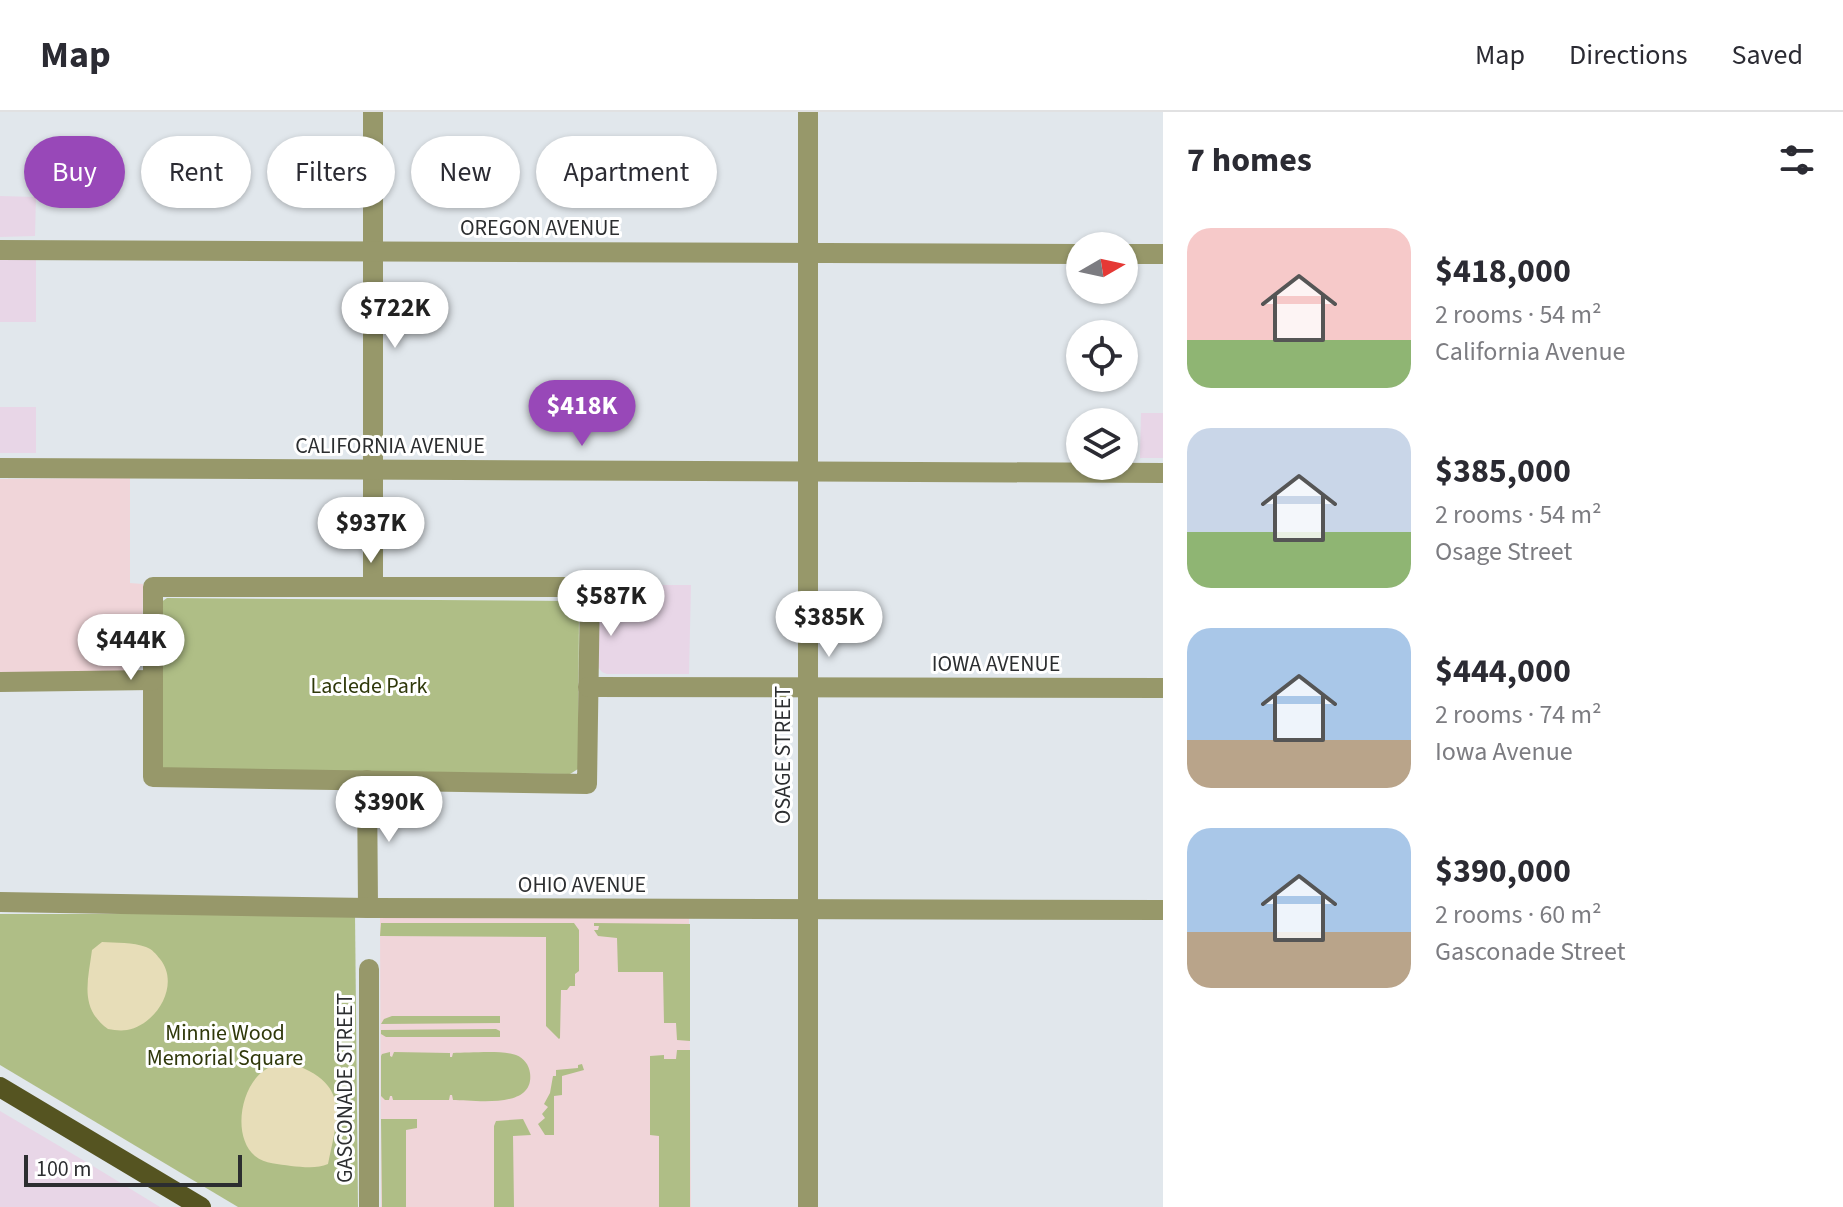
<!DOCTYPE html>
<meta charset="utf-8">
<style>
:root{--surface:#fff;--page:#f7f7f7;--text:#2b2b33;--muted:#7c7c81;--line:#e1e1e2;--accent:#9848b8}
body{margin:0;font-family:"Source Sans 3",sans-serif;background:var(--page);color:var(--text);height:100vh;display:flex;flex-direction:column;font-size:30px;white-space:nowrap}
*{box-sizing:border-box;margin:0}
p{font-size:26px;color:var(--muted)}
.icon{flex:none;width:44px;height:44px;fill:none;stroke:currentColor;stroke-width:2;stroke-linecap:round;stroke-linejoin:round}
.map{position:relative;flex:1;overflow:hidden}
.sheet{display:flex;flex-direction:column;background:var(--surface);width:680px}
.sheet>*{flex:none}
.banner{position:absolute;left:24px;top:24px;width:760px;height:72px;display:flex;gap:16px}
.needle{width:52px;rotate:81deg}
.tools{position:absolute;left:1066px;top:120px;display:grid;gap:16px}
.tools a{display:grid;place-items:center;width:72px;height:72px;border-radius:50%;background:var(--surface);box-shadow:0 2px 6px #0004;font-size:40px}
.scale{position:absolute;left:24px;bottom:20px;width:218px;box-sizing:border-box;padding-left:8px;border:4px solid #2c2e30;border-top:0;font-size:22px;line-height:28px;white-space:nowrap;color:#2c2e30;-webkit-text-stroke:6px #fff;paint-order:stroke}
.price{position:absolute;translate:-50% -68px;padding:0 18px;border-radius:28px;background:#fff;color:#222;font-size:26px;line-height:52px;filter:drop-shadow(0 2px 4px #0008)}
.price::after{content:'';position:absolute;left:50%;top:48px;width:24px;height:18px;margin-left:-12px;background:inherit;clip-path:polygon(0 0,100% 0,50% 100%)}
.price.on{background:var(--accent);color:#fff}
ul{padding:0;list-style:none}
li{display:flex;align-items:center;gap:24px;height:200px;padding:0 24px}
li span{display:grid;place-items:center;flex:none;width:224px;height:160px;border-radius:24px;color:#555}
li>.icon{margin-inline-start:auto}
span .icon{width:96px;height:96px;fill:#fffc;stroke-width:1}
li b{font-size:34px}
h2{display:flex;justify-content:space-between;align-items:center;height:96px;padding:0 24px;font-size:34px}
.tag{padding:0 28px;border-radius:36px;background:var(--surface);box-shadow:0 2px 6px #0004;font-size:28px;line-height:72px}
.tag.on{background:var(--accent);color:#fff}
header{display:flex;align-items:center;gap:48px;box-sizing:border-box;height:112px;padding:0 40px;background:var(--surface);border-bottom:2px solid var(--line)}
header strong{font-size:38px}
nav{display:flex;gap:44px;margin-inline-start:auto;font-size:28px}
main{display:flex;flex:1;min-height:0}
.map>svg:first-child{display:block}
.commercial{fill:#e8d6e7}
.education{fill:#f0d5d9}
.green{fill:#afbe86}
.sand{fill:#e7ddb8}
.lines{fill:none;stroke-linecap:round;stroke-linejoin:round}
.minor{stroke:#97986a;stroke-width:20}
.major{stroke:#555421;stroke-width:20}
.labels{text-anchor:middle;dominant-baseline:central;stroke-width:6;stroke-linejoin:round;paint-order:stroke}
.street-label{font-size:22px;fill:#2c2e30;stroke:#fff}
.park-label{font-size:22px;fill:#2f380a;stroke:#fff}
</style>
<header>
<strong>Map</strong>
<nav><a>Map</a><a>Directions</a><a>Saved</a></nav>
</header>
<main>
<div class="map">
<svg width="1163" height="1095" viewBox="0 0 1163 1095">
<rect width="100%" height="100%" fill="#e1e7ec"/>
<!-- commercial -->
<g class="commercial">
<polygon points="0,84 36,85 35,124 0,125"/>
<rect x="0" y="148" width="36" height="62"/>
<rect x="0" y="295" width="36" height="46"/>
<polygon points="1141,301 1163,301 1163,346 1140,346"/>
<polygon points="605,473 691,473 689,562 607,562 602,560 598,555 598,476"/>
<polygon points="0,999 88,1051 160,1095 0,1095"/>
</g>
<!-- education -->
<g class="education">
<polygon points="130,366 130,471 143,472 142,548 139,556 135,560 129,561 0,560 0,367"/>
<polygon points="380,803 689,805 691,1095 381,1095"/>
</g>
<!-- green -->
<g class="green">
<polygon points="167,486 571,489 576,490 579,498 578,657 570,662 163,657 160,491"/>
<polygon points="0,802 355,802 358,1095 238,1095 0,953"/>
<polygon points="381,811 574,811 579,818 579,859 575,862 575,874 570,874 567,878 561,878 560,926 559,927 546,914 546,825 380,824"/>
<polygon points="594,811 690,812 690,929 677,928 676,911 664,911 663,860 618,860 617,826 598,824 594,818 598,818 599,814 594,814"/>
<polygon points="392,904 500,904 500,911 381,912 384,907"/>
<polygon points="496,917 500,919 500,925 386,925 381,922 381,918"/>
<polygon points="677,938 690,938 690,1095 659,1095 659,1024 650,1023 650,944 664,943 664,947 676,947"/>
<path d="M390 940V944L392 945 394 940 450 941V945H452L453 941C469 941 502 938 516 943 524 946 529 953 530 961 535 998 474 988 453 988L452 983H450L449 988H393L392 984H390L389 988H385L381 984V944L382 942Z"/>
<polygon points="582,952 584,958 562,964 562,983 554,984 554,1023 545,1023 538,1012 545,1006 542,1002 548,995 544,992 550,981 553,964 556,964 556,958 578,956 578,953"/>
<polygon points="381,1007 417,1007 417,1016 406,1018 406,1095 382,1095"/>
<polygon points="523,1007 531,1023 513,1024 514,1095 494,1095 494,1014 496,1009"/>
</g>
<!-- sand -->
<g class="sand">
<path d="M102 830C116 831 133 830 146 835 152 837 156 842 160 847 181 873 156 913 127 918 120 919 114 918 108 917 79 896 88 869 92 838Z"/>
<path d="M293 952C350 972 338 1004 328 1052 317 1057 303 1055 291 1054 279 1052 265 1052 255 1044 231 1024 241 970 268 956 276 952 284 953 293 952Z"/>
</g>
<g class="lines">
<!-- minor -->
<g class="minor">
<polyline points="373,0 373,475"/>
<polyline points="0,138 1080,142"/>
<polyline points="1124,142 1163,142"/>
<polyline points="0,356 1163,361"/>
<polygon points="153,475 590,475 587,672 153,665"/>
<polyline points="0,570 153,568"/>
<polyline points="588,575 1163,576"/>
<polyline points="367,668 368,796"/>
<polyline points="0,790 368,796 1163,798"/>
<polyline points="369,1095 369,857"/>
<polyline points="808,1095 808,0"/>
</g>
<!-- major -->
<polyline class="major" points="0,975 201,1095"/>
</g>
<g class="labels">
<!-- street labels -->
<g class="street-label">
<text x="540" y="116">OREGON AVENUE</text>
<text x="390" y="334">CALIFORNIA AVENUE</text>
<text x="996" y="552">IOWA AVENUE</text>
<text transform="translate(783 643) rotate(-90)">OSAGE STREET</text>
<text x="582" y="773">OHIO AVENUE</text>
<text transform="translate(345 976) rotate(-90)">GASCONADE STREET</text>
</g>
<!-- park labels -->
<g class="park-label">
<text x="369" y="574">Laclede Park</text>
<text x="225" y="921">Minnie Wood<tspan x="225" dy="25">Memorial Square</tspan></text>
</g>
</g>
</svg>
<div class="tools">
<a><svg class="needle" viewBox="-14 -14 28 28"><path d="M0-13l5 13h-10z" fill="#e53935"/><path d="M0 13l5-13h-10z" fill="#7c7c81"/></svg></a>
<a><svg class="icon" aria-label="locate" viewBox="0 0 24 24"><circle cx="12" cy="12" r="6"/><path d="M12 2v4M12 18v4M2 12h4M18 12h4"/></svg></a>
<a><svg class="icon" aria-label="layers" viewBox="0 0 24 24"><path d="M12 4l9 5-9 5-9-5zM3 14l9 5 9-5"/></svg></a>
</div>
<div class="scale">100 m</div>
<b class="price" style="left:395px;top:238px">$722K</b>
<b class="price on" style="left:582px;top:336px">$418K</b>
<b class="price" style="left:371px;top:453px">$937K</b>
<b class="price" style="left:611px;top:526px">$587K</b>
<b class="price" style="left:829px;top:547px">$385K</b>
<b class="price" style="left:131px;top:570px">$444K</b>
<b class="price" style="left:389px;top:732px">$390K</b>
<div class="banner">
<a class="tag on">Buy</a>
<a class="tag">Rent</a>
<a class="tag">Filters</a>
<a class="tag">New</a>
<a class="tag">Apartment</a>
</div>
</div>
<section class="sheet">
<h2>7 homes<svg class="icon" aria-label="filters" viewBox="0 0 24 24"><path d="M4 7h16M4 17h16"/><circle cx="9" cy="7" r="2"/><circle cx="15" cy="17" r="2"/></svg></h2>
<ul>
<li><span style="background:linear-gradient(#f6c9c9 70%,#8fb573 0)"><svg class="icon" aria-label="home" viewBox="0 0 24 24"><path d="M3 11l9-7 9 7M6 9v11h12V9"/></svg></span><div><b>$418,000</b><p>2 rooms · 54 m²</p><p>California Avenue</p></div></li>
<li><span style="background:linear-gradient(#c9d6e8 65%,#8fb573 0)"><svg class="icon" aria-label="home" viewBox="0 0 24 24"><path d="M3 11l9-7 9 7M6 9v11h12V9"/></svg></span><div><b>$385,000</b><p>2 rooms · 54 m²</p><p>Osage Street</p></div></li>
<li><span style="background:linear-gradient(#a9c7e8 70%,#b9a48a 0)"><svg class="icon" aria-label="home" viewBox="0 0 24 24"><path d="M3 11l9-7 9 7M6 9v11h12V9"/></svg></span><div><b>$444,000</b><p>2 rooms · 74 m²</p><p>Iowa Avenue</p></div></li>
<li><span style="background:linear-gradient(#a9c7e8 65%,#b9a48a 0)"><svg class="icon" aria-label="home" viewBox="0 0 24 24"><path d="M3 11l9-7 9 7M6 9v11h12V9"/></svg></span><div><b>$390,000</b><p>2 rooms · 60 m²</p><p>Gasconade Street</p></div></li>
</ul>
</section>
</main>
